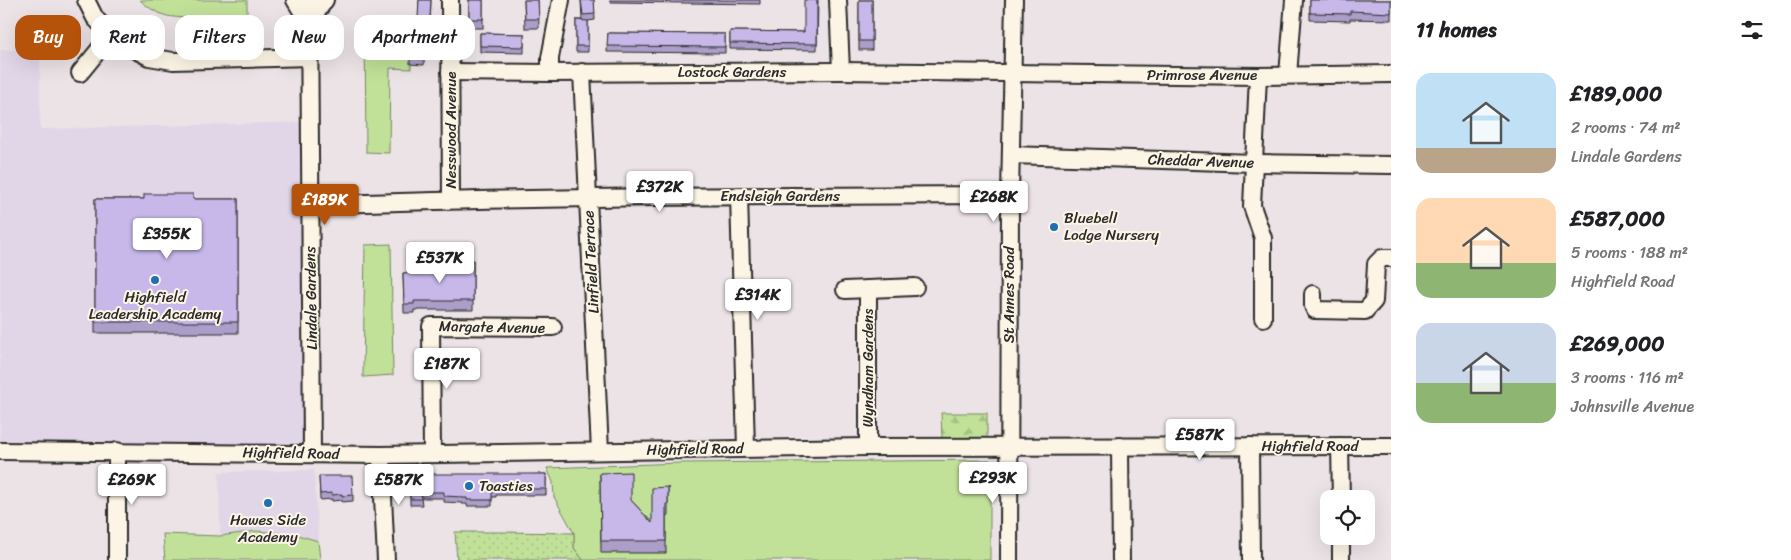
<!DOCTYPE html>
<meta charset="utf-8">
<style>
:root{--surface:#fff;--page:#f2f2f2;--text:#202124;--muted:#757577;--accent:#b45309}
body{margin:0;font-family:Sriracha,sans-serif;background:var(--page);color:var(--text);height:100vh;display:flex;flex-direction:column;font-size:19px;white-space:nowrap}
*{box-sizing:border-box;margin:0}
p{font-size:16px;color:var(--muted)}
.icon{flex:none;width:28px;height:28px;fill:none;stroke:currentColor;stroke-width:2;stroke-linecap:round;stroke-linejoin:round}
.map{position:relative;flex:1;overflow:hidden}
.sheet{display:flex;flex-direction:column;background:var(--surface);width:400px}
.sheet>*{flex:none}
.top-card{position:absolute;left:15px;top:15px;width:475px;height:45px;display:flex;gap:10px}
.tools{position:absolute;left:1320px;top:490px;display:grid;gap:10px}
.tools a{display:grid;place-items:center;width:55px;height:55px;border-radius:10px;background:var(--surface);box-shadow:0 5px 20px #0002;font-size:25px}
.price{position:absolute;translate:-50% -42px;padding:0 11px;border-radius:5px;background:#fff;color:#222;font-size:16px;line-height:32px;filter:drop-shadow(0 1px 2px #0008)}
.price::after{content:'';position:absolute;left:50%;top:30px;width:15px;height:11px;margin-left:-8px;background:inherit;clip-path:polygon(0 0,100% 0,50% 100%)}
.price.active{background:var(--accent);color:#fff}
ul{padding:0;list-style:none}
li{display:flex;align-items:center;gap:15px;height:125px;padding:0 25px}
li span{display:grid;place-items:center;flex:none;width:140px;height:100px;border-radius:15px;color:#555}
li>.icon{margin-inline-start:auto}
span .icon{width:60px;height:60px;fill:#fffc;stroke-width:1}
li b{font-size:21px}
h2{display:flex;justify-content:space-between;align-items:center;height:60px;padding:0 25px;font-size:21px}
.tag{padding:0 18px;border-radius:15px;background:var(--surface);box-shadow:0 5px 20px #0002;font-size:18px;line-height:45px}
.tag.active{background:var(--accent);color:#fff}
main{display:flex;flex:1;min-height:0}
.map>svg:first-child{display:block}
.built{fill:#e1d6e7}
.green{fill:#c1e199;stroke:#768662}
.forest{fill:url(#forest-firs);stroke:#768662}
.garden{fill:url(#garden-dots);stroke:#768662}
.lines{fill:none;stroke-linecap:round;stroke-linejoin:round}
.minor-casing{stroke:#2b2b2b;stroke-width:20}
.minor{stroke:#fcf5e5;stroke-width:16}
.wall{fill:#ab9ec8;stroke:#2b2b2b}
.building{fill:#c7b8e9;stroke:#2b2b2b}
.poi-dot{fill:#1f6fb2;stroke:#fcf5e5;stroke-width:2}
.labels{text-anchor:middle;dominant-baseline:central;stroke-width:4;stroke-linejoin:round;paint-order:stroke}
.street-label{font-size:15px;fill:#2b2b2b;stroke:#fcf5e5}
.poi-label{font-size:15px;fill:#2b2b2b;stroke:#fcf5e5;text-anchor:start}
</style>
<main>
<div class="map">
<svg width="1391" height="560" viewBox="0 0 1391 560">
<defs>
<pattern id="forest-firs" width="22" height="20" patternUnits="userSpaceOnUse" patternTransform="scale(1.25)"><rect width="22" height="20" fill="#c1e199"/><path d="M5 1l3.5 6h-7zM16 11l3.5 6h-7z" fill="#a6c184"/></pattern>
<pattern id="garden-dots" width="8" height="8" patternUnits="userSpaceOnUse" patternTransform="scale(1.25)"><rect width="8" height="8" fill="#c1e199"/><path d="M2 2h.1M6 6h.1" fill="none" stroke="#a6c184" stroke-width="1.8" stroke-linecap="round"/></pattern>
</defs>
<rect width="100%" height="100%" fill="#ece3e6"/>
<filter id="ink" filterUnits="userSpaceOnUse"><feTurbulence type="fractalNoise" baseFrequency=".02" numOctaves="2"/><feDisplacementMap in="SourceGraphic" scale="10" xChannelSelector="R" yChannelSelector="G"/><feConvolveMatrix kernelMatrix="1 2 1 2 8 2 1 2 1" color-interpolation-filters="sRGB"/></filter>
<g filter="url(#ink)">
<!-- built -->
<g class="built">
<polygon points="40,49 40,129 309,122 312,453 0,451 0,50"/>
<polygon points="314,470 320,560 165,560 163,534 220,536 219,472"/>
</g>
<!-- green -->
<g class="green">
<path d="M140 0H247V16C227 16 181 21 164 15 155 12 146 6 140 0Z"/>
<polygon points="365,26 412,26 411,69 390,68 389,153 366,152"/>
<polygon points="391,244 393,375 363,377 365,245"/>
<polygon points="990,460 990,560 583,560 574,548 574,533 554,497 553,482 547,468 680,463"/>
<polygon points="257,531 298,535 318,541 320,560 165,560 163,534 220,536"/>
</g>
<!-- forest -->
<polygon class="forest" points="941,413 987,413 987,439 942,439"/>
<!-- garden -->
<polygon class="garden" points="500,532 574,533 574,548 583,560 457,560 455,532"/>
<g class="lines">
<!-- minor casing -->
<g class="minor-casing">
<g id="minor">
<polyline points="86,0 95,18 111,35 120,42 149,57 173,61 309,57"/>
<polyline points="295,0 309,23 325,0"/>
<polyline points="309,0 312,453"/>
<polyline points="450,0 451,200"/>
<polyline points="838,0 841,71"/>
<polyline points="450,72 550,73 841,71 1258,76 1391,74"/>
<polyline points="582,72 600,451"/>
<polyline points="80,73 111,35"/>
<polyline points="550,73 550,58 561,0"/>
<polyline points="1288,75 1294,0"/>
<polyline points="1258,76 1252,206 1263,238 1263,318"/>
<polyline points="1011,155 1254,163 1391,165"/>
<polyline points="739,196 746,448"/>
<path d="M309 205C543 196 776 196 1010 195"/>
<polyline points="845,290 915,287"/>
<polyline points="1313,294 1313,306 1315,310 1365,311 1374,301 1376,264 1382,258 1391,258"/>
<polyline points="1120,446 1121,560"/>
<polyline points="1250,446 1251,560"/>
<polyline points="1340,446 1341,499"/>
<polyline points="868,447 868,289"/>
<polyline points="0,451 381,455 868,447 1391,446"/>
<polyline points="117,451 117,560"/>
<polyline points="432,454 431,326 553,327"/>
<polyline points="381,455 386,560"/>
<polyline points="1341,536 1341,560"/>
<polyline points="1009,560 1010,195 1014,0"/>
</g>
</g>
<!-- minor -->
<use href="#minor" class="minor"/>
</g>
<!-- wall -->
<g class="wall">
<polygon points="419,0 431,0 430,27 418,27"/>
<rect x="469" y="0" width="14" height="28"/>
<polygon points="524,0 538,0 539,28 525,28"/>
<polygon points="581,0 594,0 595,20 588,21 588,52 576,52 576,20 582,20"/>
<polygon points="610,0 760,0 760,4 610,2"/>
<polygon points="818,0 817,50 730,49 730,31 804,32"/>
<rect x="859" y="0" width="13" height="50"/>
<polygon points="1310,0 1391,0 1391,20 1350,19 1350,21 1310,20"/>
<polygon points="411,27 425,27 424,65 410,64"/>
<polygon points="480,33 524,34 524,53 480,52"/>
<polygon points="608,33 725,34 725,53 607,52"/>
<rect x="95" y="199" width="143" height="134"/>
<polygon points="473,260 473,310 414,310 414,313 404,313 403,273 424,273 463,267"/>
<polygon points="600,473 631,500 652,523 668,487 668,515 666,516 666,553 601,553"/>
<polygon points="546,474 546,495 496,495 496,497 492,497 492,506 467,506 467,504 462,504 462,503 444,502 444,498 421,498 422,505 410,505 410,478"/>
<polygon points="319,476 353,495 353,501 342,502 342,500 332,501 332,499 320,500"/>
</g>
<!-- building -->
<g class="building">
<polygon points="419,0 431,0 430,18 418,18"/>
<rect x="469" y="0" width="14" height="19"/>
<polygon points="524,0 538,0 539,19 525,19"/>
<polygon points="581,0 594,0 595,14 583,15"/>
<polygon points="804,0 817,0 817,44 730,43 730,31 804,32"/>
<rect x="859" y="0" width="13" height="41"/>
<polygon points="1310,0 1391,0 1391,13 1350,11 1350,14 1310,13"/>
<polygon points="576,20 588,21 588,46 576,46"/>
<polygon points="411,27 425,27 424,59 410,58"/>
<polygon points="480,33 524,34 524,47 480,46"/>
<polygon points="608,33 725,34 725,47 607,46"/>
<polygon points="144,194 193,194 193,199 238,199 238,322 95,322 95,199 144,199"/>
<polygon points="463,260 473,260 473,301 414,301 414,304 404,304 403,273 424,273 424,267 463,267"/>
<polygon points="631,472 631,500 652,523 652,488 668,487 668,504 666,504 666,541 601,541 600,473"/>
<polygon points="432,474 546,474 546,489 496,489 496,491 492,491 492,500 467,500 467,498 462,498 462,497 444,496 444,492 421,492 422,499 410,499 410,478 412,475"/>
<polygon points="319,476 352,476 353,495 342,496 342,494 332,495 332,493 320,494"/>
</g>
</g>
<!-- markers -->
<g class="poi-dot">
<circle cx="1054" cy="227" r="5"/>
<circle cx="155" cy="280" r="5"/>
<circle cx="469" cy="486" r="5"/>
<circle cx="268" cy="503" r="5"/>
</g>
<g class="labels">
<!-- street labels -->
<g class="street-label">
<text x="732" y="72">Lostock Gardens</text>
<text x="1202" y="75">Primrose Avenue</text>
<text transform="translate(451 130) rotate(-90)">Nesswood Avenue</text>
<text transform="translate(1201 161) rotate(2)">Cheddar Avenue</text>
<text x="780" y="196">Endsleigh Gardens</text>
<text transform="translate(591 262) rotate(-93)">Linfield Terrace</text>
<text transform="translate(1009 295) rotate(-90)">St Annes Road</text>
<text transform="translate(311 298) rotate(-91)">Lindale Gardens</text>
<text transform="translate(492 327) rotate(1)">Margate Avenue</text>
<text transform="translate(868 368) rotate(-90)">Wyndham Gardens</text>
<text x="1310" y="446">Highfield Road</text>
<text transform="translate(695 449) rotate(-1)">Highfield Road</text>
<text transform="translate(291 453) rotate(1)">Highfield Road</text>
</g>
<!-- poi labels -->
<g class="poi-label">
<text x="1064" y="218">Bluebell<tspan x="1064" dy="17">Lodge Nursery</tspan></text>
<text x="155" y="297" text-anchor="middle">Highfield<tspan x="155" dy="17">Leadership Academy</tspan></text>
<text x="479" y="486">Toasties</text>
<text x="268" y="520" text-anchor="middle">Hawes Side<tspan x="268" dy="17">Academy</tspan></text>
</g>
</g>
</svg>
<div class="tools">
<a><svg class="icon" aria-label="locate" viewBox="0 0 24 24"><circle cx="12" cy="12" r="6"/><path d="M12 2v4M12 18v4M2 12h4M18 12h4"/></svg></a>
</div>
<b class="price" style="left:660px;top:213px">£372K</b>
<b class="price" style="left:994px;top:223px">£268K</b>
<b class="price active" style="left:325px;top:226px">£189K</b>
<b class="price" style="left:167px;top:260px">£355K</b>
<b class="price" style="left:440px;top:284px">£537K</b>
<b class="price" style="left:758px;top:321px">£314K</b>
<b class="price" style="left:447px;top:390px">£187K</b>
<b class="price" style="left:1200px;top:461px">£587K</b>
<b class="price" style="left:993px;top:504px">£293K</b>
<b class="price" style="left:132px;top:506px">£269K</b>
<b class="price" style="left:399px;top:506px">£587K</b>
<div class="top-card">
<a class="tag active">Buy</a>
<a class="tag">Rent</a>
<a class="tag">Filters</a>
<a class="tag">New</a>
<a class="tag">Apartment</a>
</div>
</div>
<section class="sheet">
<h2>11 homes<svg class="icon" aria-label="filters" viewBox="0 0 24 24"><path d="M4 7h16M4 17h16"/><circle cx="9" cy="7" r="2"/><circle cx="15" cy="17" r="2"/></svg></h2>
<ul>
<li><span style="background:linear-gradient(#bfe0f5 75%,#b9a48a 0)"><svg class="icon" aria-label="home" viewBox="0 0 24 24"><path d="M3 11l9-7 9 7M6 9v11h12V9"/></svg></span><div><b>£189,000</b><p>2 rooms · 74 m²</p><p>Lindale Gardens</p></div></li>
<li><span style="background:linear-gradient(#ffd9b3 65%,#8fb573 0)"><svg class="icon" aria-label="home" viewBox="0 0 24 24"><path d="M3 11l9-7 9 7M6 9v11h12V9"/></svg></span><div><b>£587,000</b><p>5 rooms · 188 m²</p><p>Highfield Road</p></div></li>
<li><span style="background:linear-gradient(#c9d6e8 60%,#8fb573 0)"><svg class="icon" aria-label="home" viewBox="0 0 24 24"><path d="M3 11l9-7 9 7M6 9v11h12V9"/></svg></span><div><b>£269,000</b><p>3 rooms · 116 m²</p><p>Johnsville Avenue</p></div></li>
</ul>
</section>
</main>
